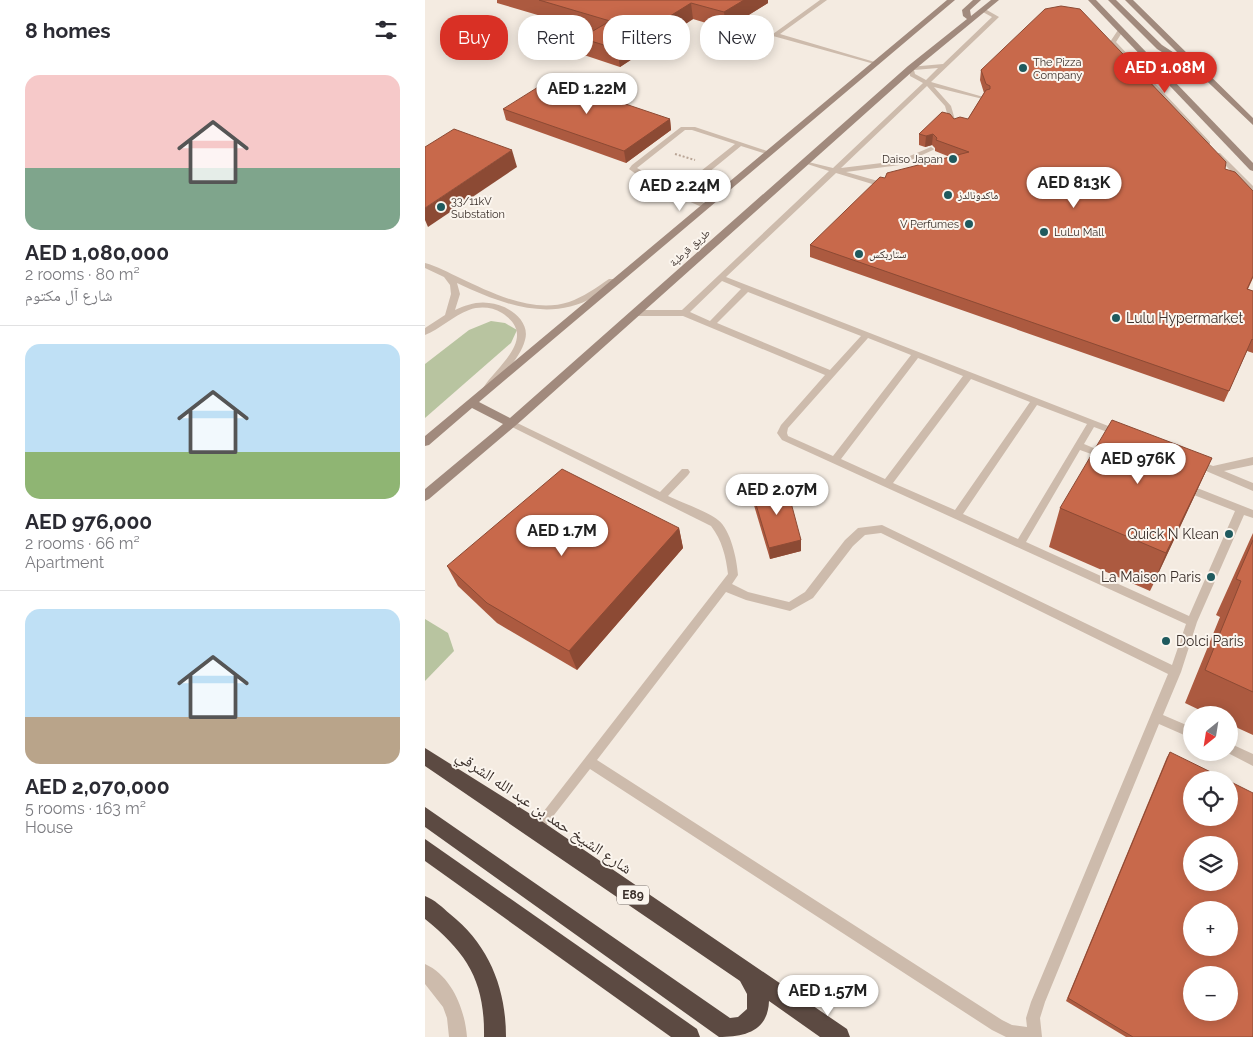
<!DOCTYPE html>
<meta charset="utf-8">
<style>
:root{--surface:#fff;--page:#f2f2f3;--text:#2b2b33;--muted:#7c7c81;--line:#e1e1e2;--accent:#d93025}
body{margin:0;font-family:Raleway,"Noto Naskh Arabic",sans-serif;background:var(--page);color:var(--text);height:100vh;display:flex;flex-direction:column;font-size:19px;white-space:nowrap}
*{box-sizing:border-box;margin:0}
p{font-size:16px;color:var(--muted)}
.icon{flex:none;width:28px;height:28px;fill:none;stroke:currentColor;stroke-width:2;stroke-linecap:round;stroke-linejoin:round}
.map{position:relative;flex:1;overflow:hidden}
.sheet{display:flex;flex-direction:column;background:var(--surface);width:425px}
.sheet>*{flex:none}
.guide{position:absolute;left:15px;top:15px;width:475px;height:45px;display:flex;gap:10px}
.needle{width:32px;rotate:210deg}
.tools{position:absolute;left:758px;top:706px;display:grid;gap:10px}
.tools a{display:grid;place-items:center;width:55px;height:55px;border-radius:50%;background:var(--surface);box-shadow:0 2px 12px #0003;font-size:25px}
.price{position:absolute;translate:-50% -42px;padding:0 11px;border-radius:18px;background:#fff;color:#222;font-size:16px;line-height:32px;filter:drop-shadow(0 1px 2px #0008)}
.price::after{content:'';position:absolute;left:50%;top:30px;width:15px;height:11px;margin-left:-8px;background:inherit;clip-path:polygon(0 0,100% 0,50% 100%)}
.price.selected{background:var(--accent);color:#fff}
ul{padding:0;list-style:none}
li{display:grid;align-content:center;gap:10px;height:265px;padding:0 25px}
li+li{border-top:1px solid var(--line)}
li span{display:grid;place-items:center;height:155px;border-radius:15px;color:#555}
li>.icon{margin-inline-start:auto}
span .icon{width:90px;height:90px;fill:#fffc;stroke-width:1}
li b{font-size:21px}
h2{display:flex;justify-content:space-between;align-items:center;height:60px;padding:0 25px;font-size:21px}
.tag{padding:0 18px;border-radius:20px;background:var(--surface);box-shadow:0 2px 12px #0003;font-size:18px;line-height:45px}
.tag.selected{background:var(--accent);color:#fff}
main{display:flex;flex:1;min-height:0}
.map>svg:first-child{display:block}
.green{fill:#b8c4a0}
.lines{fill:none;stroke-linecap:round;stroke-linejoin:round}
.path{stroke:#b9a596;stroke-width:2;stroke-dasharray:2 2;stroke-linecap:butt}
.lane{fill:#cdbbac;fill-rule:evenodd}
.street{fill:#cdbbac;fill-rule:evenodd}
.secondary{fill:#a18a7d;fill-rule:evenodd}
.highway{fill:#5c4a42;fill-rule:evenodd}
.wall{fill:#ac5a40}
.shaded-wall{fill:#8c4a34}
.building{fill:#c8694b;stroke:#8c4a34;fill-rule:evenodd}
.poi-dot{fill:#1f5a5e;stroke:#fbf5ee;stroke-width:2}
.labels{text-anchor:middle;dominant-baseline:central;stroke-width:4;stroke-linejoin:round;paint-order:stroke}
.far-poi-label{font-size:11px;fill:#3b302b;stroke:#fbf5ee;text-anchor:start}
.far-street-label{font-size:11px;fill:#3b302b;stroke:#fbf5ee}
.shield{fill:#fbf5ee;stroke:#756b66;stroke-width:1}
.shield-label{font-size:12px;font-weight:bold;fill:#3b302b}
.poi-label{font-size:14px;fill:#3b302b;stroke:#fbf5ee;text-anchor:start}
.near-street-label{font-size:16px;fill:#3b302b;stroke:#fbf5ee}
</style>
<main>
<section class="sheet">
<h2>8 homes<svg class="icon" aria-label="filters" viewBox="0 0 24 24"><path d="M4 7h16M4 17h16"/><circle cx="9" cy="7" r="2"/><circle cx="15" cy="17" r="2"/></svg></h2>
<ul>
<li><span style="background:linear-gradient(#f6c9c9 60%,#7fa58c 0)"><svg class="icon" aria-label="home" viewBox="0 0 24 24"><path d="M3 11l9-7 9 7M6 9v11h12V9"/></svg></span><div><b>AED 1,080,000</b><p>2 rooms · 80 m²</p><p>شارع آل مكتوم</p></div></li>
<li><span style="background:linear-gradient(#bfe0f5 70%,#8fb573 0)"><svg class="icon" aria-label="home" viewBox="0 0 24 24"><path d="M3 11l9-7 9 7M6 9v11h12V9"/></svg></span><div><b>AED 976,000</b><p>2 rooms · 66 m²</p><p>Apartment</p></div></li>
<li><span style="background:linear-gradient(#bfe0f5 70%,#b9a48a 0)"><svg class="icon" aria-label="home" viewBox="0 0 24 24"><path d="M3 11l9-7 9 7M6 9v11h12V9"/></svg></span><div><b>AED 2,070,000</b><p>5 rooms · 163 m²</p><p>House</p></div></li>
</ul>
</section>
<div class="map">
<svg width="828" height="1037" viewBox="0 0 828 1037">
<rect width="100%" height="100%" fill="#f4ebe1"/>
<!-- green -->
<g class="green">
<polygon points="66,321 80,323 92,330 86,343 0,418 0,364 44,330"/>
<polygon points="0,619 23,633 29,651 0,681"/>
</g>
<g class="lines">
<!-- path -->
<polyline class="path" points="250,154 270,160"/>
<!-- lane -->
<g class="lane">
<polygon points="395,0 402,0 355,34 453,63 453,65 348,36 348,34"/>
<path d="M556 9H560L574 17 506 82 562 98V100L509 87 526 106 532 127 529 129 526 127 520 106 502 86 416 168 473 161 506 147 509 149 508 150 475 165 421 172 460 183V187H457L411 173 301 277 696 431 698 433 696 435 693 436 669 427 659 444 683 454 685 456 683 458 680 459 655 450 601 542 764 616 810 511 756 490 754 487 756 484H762L828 510V518L819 515 772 622 756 672 738 715 766 727V738L734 724 620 1002 615 1018 617 1037H581L567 1030 165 769 115 833 111 835 107 833 105 829 303 574C301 557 297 540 286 526L83 425 81 423 86 420 235 492 257 469H263L265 472 263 475 243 496C256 502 283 512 293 520 306 530 312 560 313 575L307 584 323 592 364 602 380 592 420 540 433 528 457 525 747 665 761 624 357 440 352 433 356 425 400 375 258 316H210L206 313 210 310H257L404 171 379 163V161L408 168 498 83 485 76 484 67 518 64 567 17 556 11ZM513 68 501 80 490 74 489 70ZM297 281 316 289 285 321 265 312ZM323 292 436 336 405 370 292 323ZM443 338 486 355 408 456 363 436 362 433 363 428ZM493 358 538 376 460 479 416 459ZM546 379 605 402 530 510 468 483ZM612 405 662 424 593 539 538 514ZM456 533 743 674 606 1002 601 1018 602 1027 587 1025 577 1020 172 760 301 592 321 600 365 611 388 598 428 546 440 535Z"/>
<polygon points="693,30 698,31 691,42 785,142 785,144 781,144 686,43 685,42"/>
<path d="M256 127H270L348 153 345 155 316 146 262 190 266 197 286 206 282 208H279L261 200 255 190 215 177 204 169 207 165ZM260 130H267L310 144 257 186 221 173 212 168Z"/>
<polygon points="791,153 795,153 828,186 828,192 825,192 791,155"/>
<path d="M0 263C12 266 24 273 35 278 67 293 108 314 144 302 158 297 171 288 184 279H190L191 281C185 287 176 292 169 297 123 323 75 303 32 283L35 294 30 310C41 305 53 301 64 303 81 304 106 320 100 340 95 359 77 375 65 390L62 391 58 388C73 365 114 337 77 313 67 307 55 306 44 310 28 316 15 329 0 335V328L20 315 26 294 25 285 19 277 0 268Z"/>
<polygon points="828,457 828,465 799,471 828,483 828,491 767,465 765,463 770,459 788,466"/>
<polygon points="804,743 828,754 828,766 801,752 804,752"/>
</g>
<!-- street -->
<path class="street" d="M0 964C27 976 40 1010 42 1037H24L22 1018 18 1007 0 984Z"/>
<!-- secondary -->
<g class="secondary">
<polygon points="522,0 530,0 54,402 85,418 483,66 542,19 538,16 537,10 548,0 556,0 545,10 546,16 566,0 574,0 489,70 97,420 4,499 0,501 0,489 78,424 47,408 4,445 0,446 0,436"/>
<polygon points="663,0 671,0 828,163 828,171 825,170"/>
<polygon points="683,0 691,0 737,45 760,60 700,0 708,0 828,118 828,125 767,67 753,62 732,49"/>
</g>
<!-- highway -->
<g class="highway">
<path d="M0 748 118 822 422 1029 425 1037H395L344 1001C343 1031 320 1037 294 1037L0 827V807L305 1018 313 1017 322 1009V994L315 981 0 766Z"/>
<polygon points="0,839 272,1029 275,1037 246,1037 0,861"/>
<path d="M0 896C10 900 17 907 25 914 64 945 81 988 81 1037H59C60 981 42 953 0 919Z"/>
</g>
</g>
<!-- wall -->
<g class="wall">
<polygon points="72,0 343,0 343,3 301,29 268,19 195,67 159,55 156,38 167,31 72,3"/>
<polygon points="556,70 800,169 828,191 828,278 823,289 828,291 828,353 822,351 799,402 385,257 385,245 460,178 525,157 510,151 510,148 507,145 500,147 494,145 494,134 529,119 543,119 559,93 555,80"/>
<polygon points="78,109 245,119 246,130 201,163 81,120"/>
<polygon points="787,458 769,497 725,591 624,547 635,508"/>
<polygon points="327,491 376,540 376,551 345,559 328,502"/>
<polygon points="254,528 258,548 152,670 72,623 33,586 22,566"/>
<polygon points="828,533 828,735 804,724 804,715 785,715 760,703 795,617 791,615"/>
<polygon points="745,752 828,1037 701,1037 641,1001 742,757"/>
</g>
<!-- shaded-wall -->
<g class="shaded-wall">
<polygon points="319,0 343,0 343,3 301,29 299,12"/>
<polygon points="266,3 268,19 195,67 192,49"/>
<polygon points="245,119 246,130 201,163 199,151"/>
<polygon points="508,134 507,145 500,147 501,136"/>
<polygon points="87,150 92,167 3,227 0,220 0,208"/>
<polygon points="787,458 769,497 725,591 741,553"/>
<polygon points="254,528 258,548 152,670 144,651"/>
<polygon points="376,540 376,551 345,559 344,548"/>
</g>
<!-- building -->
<g class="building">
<polygon points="114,0 319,0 299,12 266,3 192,49 156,38 185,21"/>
<polygon points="636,6 655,9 801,162 800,169 810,172 828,191 828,276 822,289 828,291 828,340 827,339 804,391 385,245 455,177 460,178 462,173 544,152 511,140 512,138 508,134 501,136 494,134 517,112 525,114 529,119 535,117 543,119 561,90 565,89 565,86 561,84 556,70 620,9"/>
<polygon points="126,79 245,119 199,151 78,109"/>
<polygon points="29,129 87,150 0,208 0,147"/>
<polygon points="687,420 787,458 741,553 635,508"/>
<polygon points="137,469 254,528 144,651 62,603 22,566"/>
<polygon points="361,484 376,540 344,548 327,491"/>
<polygon points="828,540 828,692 780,670 816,581 811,579"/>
<path d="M745 752 802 780H766V818H804V781L828 793V1037H708L643 998ZM766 845H804V882H766ZM766 910H804V948H766ZM766 975H804V1012H766Z"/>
</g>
<!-- markers -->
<g class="poi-dot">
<circle cx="598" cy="68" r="5"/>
<circle cx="528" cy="159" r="5"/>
<circle cx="523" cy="195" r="5"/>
<circle cx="16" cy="207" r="5"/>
<circle cx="544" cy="224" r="5"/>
<circle cx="619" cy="232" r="5"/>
<circle cx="434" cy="254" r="5"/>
<circle cx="691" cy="318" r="5"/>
<circle cx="804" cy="534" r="5"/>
<circle cx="786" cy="577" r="5"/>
<circle cx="741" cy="641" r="5"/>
</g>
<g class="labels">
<!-- far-poi labels -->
<g class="far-poi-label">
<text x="608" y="62">The Pizza<tspan x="608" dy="13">Company</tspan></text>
<text x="518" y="159" text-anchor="end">Daiso Japan</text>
<text x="533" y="195">ماكدونالدز</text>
<text x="26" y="201">33/11kV<tspan x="26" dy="13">Substation</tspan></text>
<text x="534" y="224" text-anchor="end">V Perfumes</text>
<text x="629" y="232">LuLu Mall</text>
<text x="444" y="254">ستاربكس</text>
</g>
<!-- far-street labels -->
<g class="far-street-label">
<text transform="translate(265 248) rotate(-42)">طريق قرطبة</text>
</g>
<!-- shield labels -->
<rect class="shield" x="192" y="885.5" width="32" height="19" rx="4"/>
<g class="shield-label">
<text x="208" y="895">E89</text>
</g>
<!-- poi labels -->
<g class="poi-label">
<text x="701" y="318">Lulu Hypermarket</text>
<text x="794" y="534" text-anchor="end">Quick N Klean</text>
<text x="776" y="577" text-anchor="end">La Maison Paris</text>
<text x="751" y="641">Dolci Paris</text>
</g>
<!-- near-street labels -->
<g class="near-street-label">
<text transform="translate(119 812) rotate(34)">شارع الشيخ حمد بن عبد الله الشرقي</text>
</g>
</g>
</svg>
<div class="tools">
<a><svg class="needle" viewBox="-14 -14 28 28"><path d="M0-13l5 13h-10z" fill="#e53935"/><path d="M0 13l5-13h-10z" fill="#7c7c81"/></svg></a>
<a><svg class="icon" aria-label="locate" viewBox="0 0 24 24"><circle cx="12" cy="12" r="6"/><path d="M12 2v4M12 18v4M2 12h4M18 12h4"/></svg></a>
<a><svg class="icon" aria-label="layers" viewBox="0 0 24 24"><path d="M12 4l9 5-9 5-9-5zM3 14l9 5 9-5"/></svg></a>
<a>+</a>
<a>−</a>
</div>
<b class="price selected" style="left:740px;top:94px">AED 1.08M</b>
<b class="price" style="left:162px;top:115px">AED 1.22M</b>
<b class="price" style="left:649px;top:209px">AED 813K</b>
<b class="price" style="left:255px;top:212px">AED 2.24M</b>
<b class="price" style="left:713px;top:485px">AED 976K</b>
<b class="price" style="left:352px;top:516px">AED 2.07M</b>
<b class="price" style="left:137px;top:557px">AED 1.7M</b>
<b class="price" style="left:403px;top:1017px">AED 1.57M</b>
<div class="guide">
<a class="tag selected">Buy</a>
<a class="tag">Rent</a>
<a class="tag">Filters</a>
<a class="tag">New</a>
</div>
</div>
</main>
